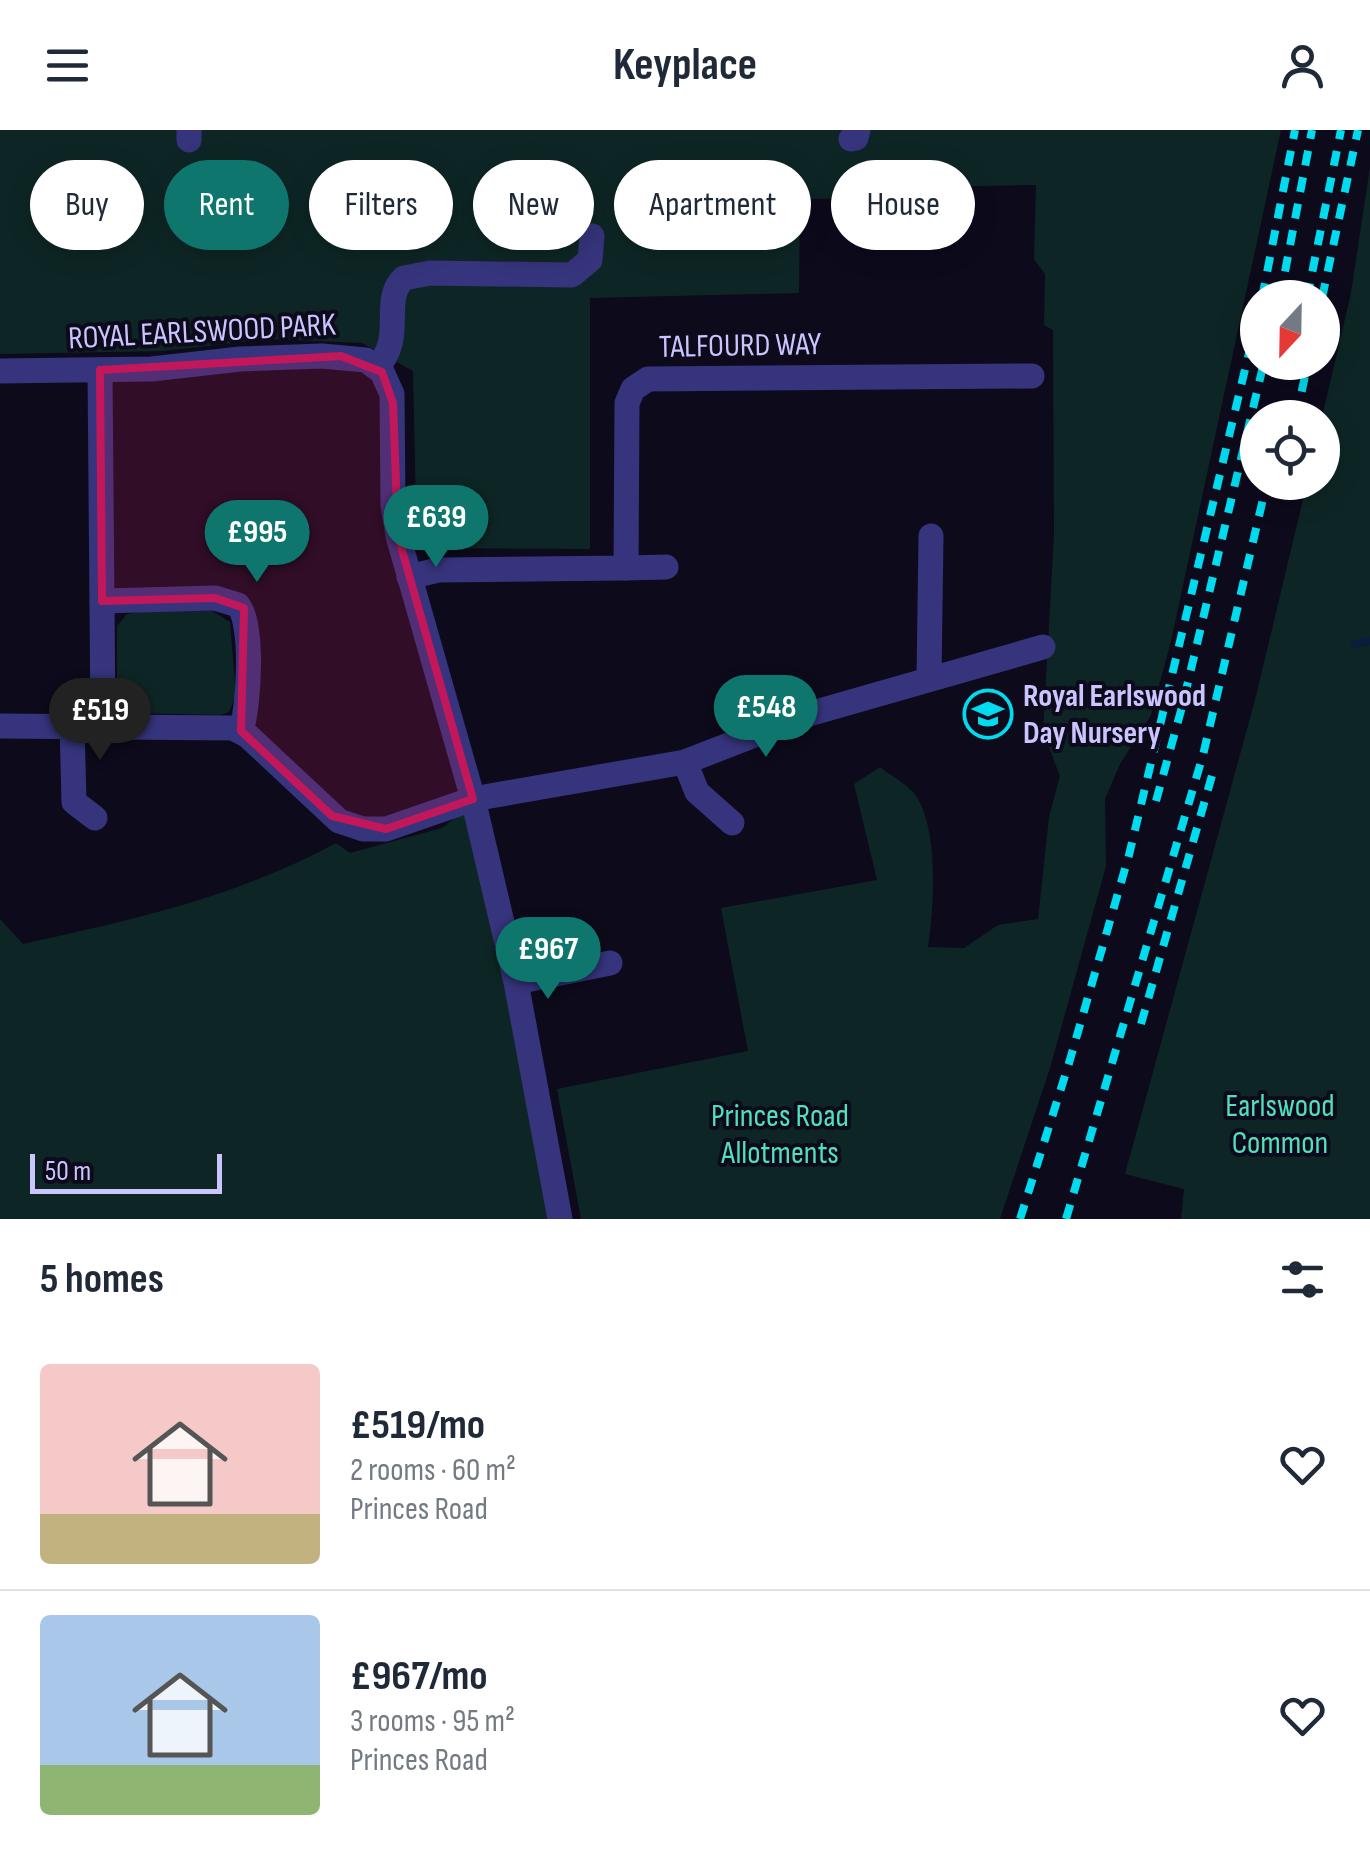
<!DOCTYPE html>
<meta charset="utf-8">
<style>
:root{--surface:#fff;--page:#f2f2f3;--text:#1f2937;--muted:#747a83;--line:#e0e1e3;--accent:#0f766e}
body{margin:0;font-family:"Sofia Sans Condensed",sans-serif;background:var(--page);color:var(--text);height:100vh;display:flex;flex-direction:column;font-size:38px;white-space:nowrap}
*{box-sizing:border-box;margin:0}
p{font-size:32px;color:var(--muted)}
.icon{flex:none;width:55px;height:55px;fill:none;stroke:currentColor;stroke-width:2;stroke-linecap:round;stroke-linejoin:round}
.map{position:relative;height:1089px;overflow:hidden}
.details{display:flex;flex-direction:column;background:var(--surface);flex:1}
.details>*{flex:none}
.hud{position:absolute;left:30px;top:30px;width:1310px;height:90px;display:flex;gap:20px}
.needle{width:65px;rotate:202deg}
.fabs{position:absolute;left:1240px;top:150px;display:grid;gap:20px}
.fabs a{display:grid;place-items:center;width:100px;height:100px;border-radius:50%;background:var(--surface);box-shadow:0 5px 25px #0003;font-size:50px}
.scale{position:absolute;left:30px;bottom:25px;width:192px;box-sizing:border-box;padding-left:10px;border:5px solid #cbc5ff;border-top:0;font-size:28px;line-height:35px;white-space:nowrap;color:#cbc5ff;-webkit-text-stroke:8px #0d0a1c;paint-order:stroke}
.price{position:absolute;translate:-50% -85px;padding:0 22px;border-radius:35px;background:var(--accent);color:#fff;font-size:32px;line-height:65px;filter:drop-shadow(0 2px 5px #0008)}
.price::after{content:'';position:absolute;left:50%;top:60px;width:30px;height:22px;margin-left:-15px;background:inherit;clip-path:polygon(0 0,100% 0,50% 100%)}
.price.on{background:#222;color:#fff}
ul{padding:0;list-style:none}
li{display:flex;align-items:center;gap:30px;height:250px;padding:0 40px}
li+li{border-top:2px solid var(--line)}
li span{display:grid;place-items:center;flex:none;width:280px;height:200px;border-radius:10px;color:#555}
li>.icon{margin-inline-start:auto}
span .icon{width:120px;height:120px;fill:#fffc;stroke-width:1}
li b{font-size:42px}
h2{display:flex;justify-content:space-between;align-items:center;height:120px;padding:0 40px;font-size:42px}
.tag{padding:0 35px;border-radius:45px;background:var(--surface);box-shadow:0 5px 25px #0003;font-size:35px;line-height:90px}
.tag.on{background:var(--accent);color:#fff}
header{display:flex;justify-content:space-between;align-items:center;height:130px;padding:0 40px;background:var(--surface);font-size:45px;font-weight:700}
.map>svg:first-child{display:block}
.green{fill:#0d2625}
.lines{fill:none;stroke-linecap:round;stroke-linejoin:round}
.stream{stroke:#091d3c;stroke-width:8}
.minor{stroke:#36347c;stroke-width:25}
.rail{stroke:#00dbf0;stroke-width:8;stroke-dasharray:15 12;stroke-linecap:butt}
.marked{fill:#c2185b;fill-opacity:0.2;stroke:#c2185b;stroke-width:8;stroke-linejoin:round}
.labels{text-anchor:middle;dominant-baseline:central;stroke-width:8;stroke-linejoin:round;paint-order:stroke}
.street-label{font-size:32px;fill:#cbc5ff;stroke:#0d0a1c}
.poi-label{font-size:32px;font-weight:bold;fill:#cbc5ff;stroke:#0d0a1c;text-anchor:start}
.park-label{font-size:32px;fill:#4fe1bb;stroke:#0d0a1c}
</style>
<header><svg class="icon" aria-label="menu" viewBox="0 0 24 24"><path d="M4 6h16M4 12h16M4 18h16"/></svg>Keyplace<svg class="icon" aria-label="person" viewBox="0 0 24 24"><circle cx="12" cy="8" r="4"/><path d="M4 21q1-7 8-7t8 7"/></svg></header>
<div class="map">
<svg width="1370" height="1089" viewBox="0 0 1370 1089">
<rect width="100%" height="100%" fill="#0d0a1c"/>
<!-- green -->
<g class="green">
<path d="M0 0H1281L1171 511 1151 585 1120 634 1105 669 1106 736 1050 938 1000 1089H581L557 959 748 921 721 778 877 750 854 654 880 637C891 646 910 656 917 667 939 705 934 776 928 817L964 818 998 795 1038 789 1049 687 1060 646 1043 602 1054 404 1053 200 1044 195 1045 144 1034 129 1036 55 927 57V68L800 69 799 163 590 168V419L425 418 416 378 413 241 362 213 270 209 163 221 0 224Z"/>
<polygon points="1370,37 1370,1089 1181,1089 1184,1059 1125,1044 1255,570 1307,353 1322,352 1322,287 1351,163"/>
<polygon points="147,481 212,481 230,492 236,565 229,582 220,585 131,583 120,579 117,568 117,496 127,484"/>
<path d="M465 680 508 860 549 1089H0V789L23 814C135 789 234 768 336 713L350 723 442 698Z"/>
</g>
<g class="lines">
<!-- stream -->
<polyline class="stream" points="1355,514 1370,511"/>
<!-- minor -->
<g class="minor">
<polyline points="189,0 189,10"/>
<polyline points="851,9 856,8 858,0"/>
<path d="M377 237C406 207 380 170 404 148L430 143 572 145 590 130 592 106"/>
<polyline points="100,240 103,595"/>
<polyline points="0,241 152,239 240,229 322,226 366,230 382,242 392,264 393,375 398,406 473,669 516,852 560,1089"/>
<polyline points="626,438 666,437"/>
<polyline points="409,447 438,440 626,438 627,273 633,259 648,249 1032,246"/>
<path d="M102 471 215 468 238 475C254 494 249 577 241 601"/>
<polyline points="929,549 931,406"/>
<polyline points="72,595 74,672 95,688"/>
<polyline points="0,596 233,598 248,606 339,691 363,699 386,699 473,669 685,632 809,584 1043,517"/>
<polyline points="685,632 697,662 732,693"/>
<polyline points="516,852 610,833"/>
</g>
<!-- rail -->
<g class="rail">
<polyline points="1262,168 1295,0"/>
<polyline points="1280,168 1312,0"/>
<polyline points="1307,168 1341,0"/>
<polyline points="1322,168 1358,0"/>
<polyline points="1296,288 1308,232"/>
<polyline points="1156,671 1182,577 1264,232"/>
<polyline points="1141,894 1215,635"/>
<polyline points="1020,1089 1069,933 1129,725 1258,185"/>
<polyline points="1066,1089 1203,625 1267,352"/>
</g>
</g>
<!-- marked area -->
<path class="marked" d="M341 226 382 242 393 273 398 406 473 669 386 699 332 686 241 601 244 478 215 468 102 471 100 240Z"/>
<!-- icons -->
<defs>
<g id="school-ring" transform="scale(2.5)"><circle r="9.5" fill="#0d0a1c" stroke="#00dbf0" stroke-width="1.5"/><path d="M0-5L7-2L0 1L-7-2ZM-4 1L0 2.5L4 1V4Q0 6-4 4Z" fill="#00dbf0"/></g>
</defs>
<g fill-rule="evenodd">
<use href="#school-ring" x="988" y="584"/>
</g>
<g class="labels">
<!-- street labels -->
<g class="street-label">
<text transform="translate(202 202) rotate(-3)">ROYAL EARLSWOOD PARK</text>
<text transform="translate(740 216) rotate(-1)">TALFOURD WAY</text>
</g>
<!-- poi labels -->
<g class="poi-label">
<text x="1023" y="566">Royal Earlswood<tspan x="1023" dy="37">Day Nursery</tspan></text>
</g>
<!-- park labels -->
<g class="park-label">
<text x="1280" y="976">Earlswood<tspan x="1280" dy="37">Common</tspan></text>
<text x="780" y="986">Princes Road<tspan x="780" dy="37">Allotments</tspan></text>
</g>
</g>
</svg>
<div class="fabs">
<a><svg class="needle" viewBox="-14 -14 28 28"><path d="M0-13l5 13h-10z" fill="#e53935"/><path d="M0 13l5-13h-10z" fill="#747a83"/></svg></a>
<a><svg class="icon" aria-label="locate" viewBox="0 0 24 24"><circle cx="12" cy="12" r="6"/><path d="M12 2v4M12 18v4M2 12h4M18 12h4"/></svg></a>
</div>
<div class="scale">50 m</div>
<b class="price" style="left:436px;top:440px">£639</b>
<b class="price" style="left:257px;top:455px">£995</b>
<b class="price" style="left:766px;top:630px">£548</b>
<b class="price on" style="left:100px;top:633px">£519</b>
<b class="price" style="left:548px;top:872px">£967</b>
<div class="hud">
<a class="tag">Buy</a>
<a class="tag on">Rent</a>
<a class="tag">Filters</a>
<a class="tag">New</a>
<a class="tag">Apartment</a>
<a class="tag">House</a>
</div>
</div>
<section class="details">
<h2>5 homes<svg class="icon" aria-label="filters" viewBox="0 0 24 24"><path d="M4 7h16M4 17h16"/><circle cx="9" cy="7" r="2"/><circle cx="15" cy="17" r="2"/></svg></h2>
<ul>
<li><span style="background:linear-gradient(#f6c9c9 75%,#c2b280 0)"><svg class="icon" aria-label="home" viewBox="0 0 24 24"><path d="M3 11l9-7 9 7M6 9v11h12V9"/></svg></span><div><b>£519/mo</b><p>2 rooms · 60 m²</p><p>Princes Road</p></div><svg class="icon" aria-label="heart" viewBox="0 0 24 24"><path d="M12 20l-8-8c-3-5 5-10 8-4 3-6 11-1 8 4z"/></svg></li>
<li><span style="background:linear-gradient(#a9c7e8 75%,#8fb573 0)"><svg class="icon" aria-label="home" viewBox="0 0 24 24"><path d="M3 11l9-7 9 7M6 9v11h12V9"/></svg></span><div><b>£967/mo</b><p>3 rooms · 95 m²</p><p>Princes Road</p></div><svg class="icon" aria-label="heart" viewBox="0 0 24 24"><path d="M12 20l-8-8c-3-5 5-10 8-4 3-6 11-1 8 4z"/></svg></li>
</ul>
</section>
